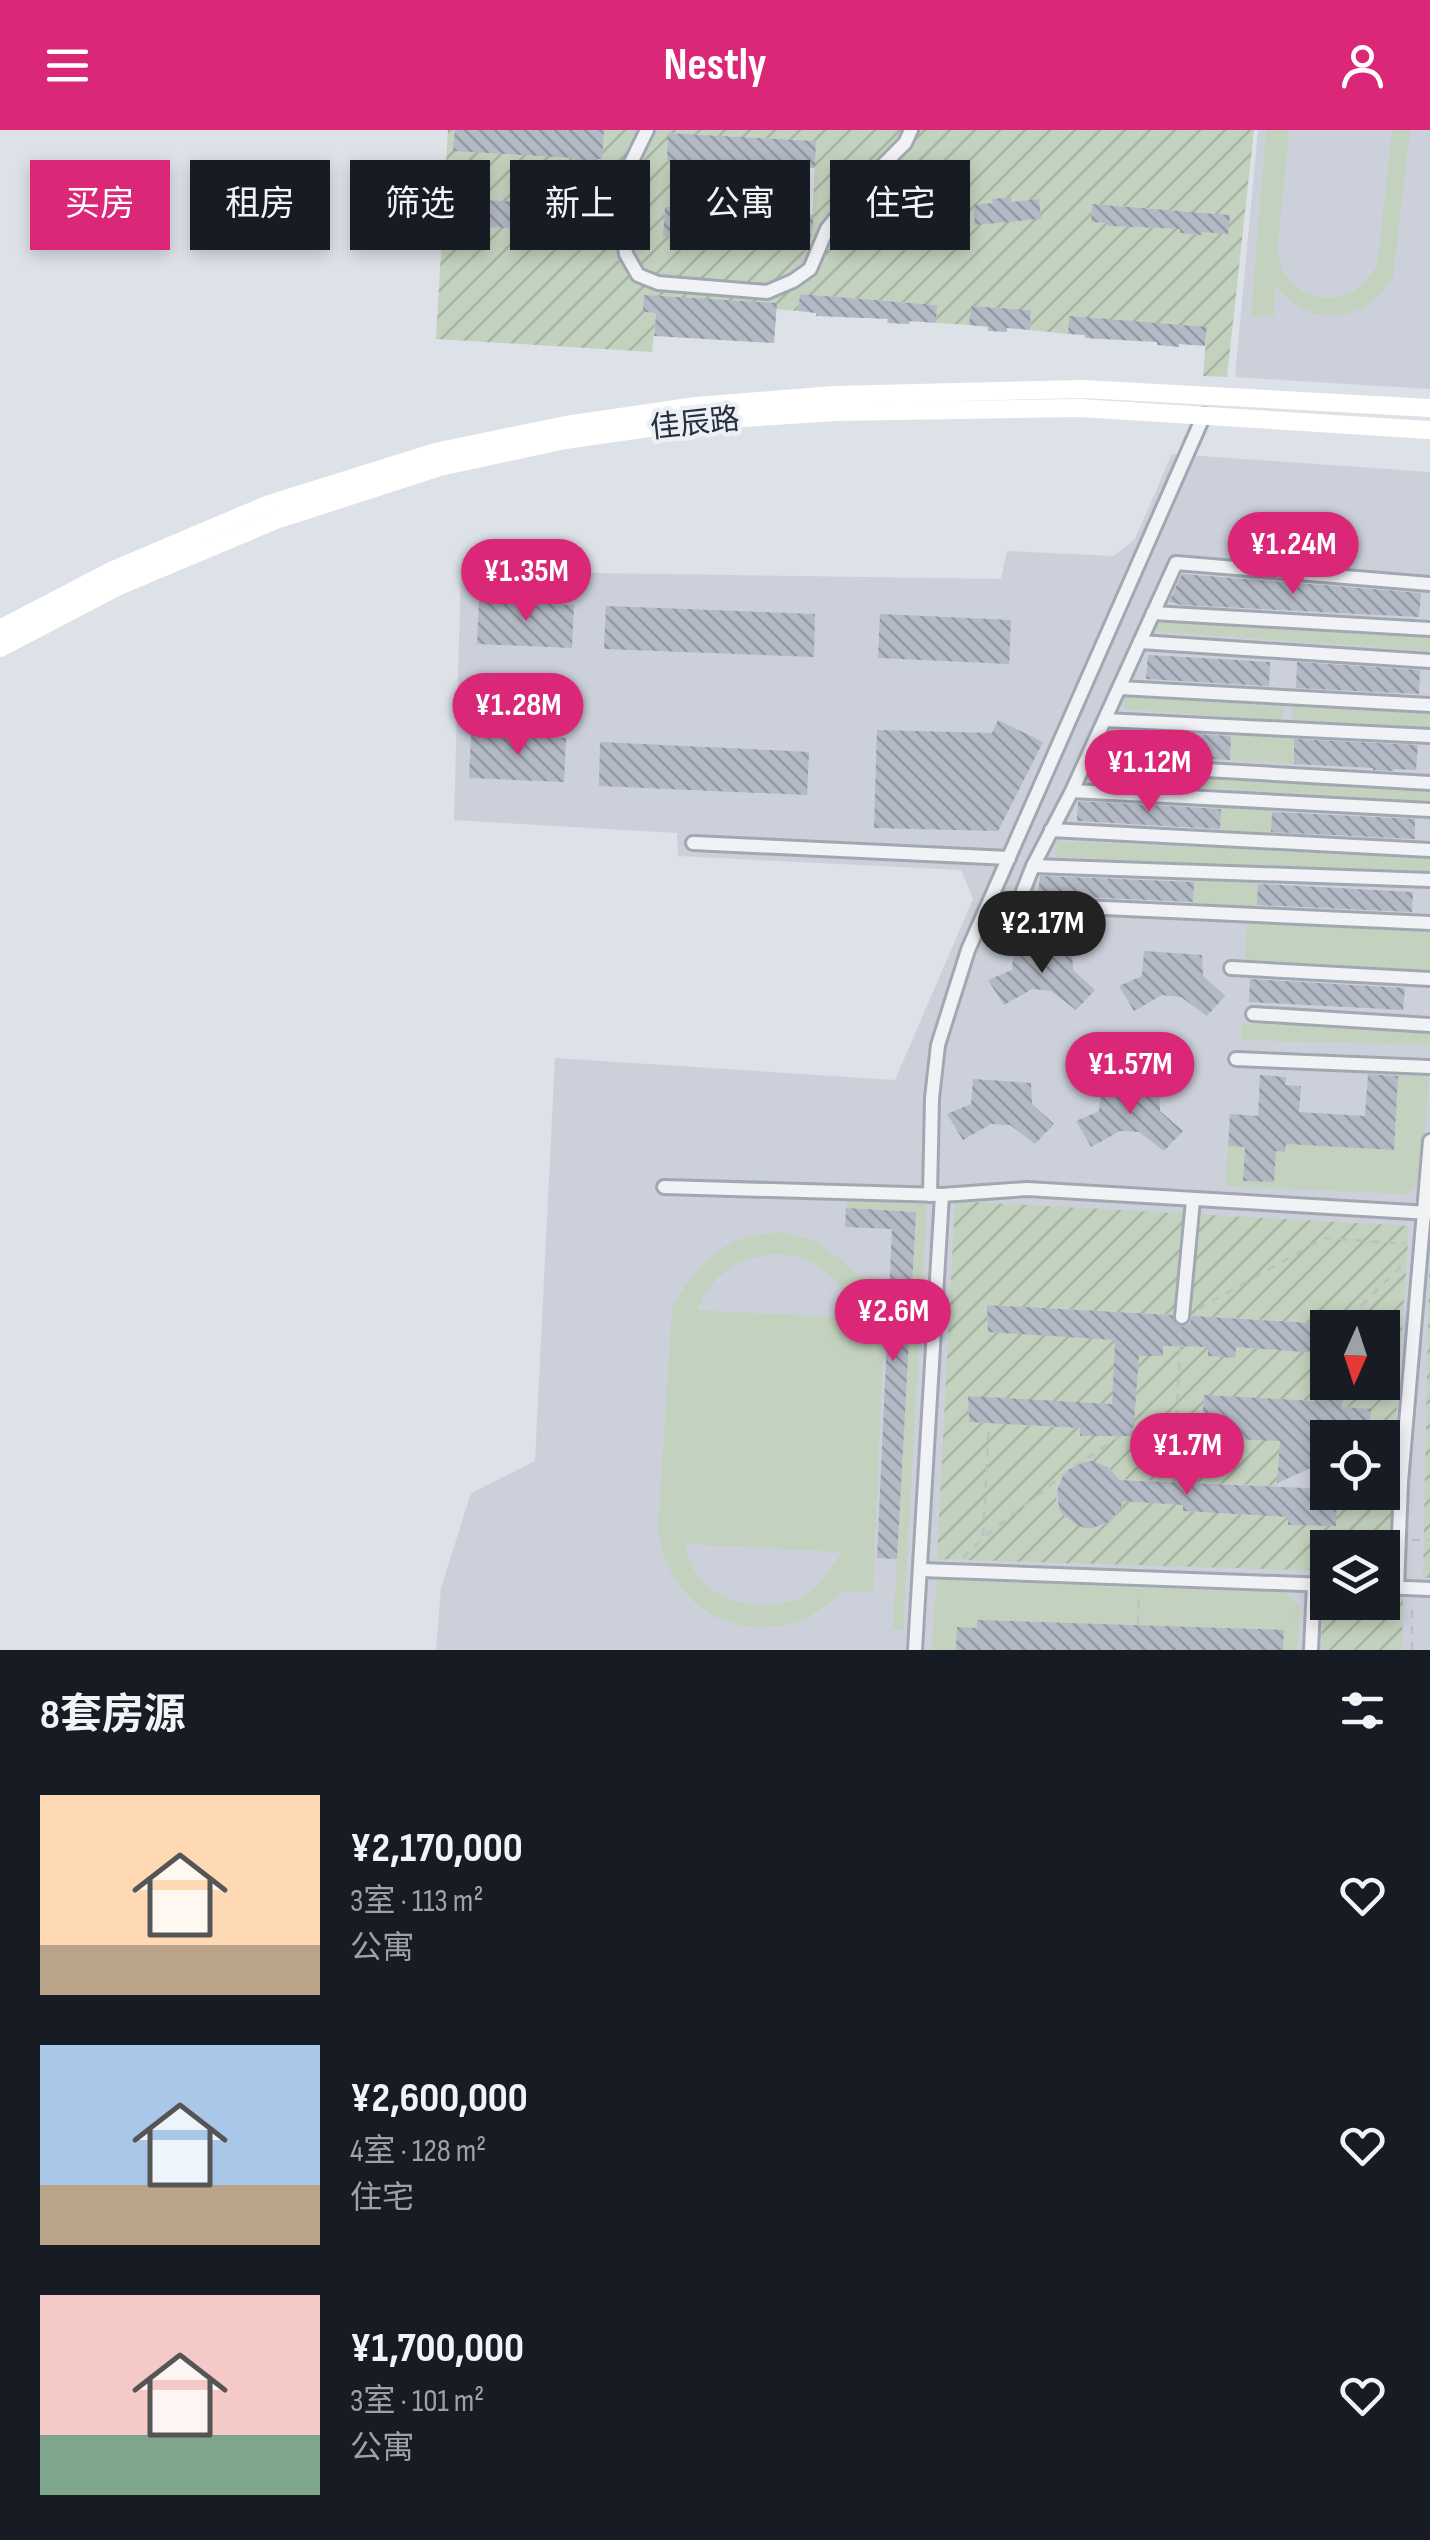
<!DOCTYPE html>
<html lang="zh">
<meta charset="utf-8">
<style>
:root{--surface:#171b24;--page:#20242c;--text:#f1f3f6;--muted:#9ea1a6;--accent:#db2777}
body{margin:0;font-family:"Sofia Sans Condensed","Noto Sans SC",sans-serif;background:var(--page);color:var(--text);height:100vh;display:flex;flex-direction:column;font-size:38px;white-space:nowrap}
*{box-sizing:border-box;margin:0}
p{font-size:32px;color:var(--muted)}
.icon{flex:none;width:55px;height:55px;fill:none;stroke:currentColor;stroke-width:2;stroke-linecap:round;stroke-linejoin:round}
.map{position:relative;height:1520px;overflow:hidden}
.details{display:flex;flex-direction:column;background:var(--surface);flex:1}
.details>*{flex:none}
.banner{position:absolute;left:30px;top:30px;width:1370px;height:90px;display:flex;gap:20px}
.needle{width:65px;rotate:183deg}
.tools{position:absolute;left:1310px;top:1180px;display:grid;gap:20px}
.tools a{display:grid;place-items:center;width:90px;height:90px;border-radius:0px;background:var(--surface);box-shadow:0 5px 15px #0003;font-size:50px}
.price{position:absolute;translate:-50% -85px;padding:0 22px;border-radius:35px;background:var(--accent);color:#fff;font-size:32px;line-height:65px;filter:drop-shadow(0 2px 5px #0008)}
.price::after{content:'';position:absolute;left:50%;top:60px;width:30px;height:22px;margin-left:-15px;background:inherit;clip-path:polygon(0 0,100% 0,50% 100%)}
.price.on{background:#222;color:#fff}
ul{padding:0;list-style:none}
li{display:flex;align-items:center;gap:30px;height:250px;padding:0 40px}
li span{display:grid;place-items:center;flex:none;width:280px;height:200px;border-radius:0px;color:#555}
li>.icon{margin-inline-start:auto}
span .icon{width:120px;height:120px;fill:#fffc;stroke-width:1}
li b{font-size:42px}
h2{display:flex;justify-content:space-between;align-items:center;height:120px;padding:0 40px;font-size:42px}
.pill{padding:0 35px;border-radius:0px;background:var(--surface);box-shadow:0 5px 15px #0003;font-size:35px;line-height:90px}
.pill.on{background:var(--accent);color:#fff}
header{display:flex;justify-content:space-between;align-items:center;height:130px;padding:0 40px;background:var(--accent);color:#fff;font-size:45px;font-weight:700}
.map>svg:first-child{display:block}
.built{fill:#cbd0da;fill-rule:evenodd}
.grass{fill:#c3d2be;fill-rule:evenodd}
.garden{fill:url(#garden-furrows);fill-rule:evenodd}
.building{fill:url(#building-back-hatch)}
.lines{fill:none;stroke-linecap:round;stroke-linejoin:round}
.minor-casing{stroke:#a2a8b2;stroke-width:18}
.path{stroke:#bbbfc6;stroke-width:2.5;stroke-dasharray:8 8;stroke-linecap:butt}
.minor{stroke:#f0f2f6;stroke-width:12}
.secondary{stroke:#fff;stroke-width:18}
.labels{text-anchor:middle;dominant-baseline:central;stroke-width:9;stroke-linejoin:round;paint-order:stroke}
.street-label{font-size:30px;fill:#262f3f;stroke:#ecf0f5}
</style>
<header><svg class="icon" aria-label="menu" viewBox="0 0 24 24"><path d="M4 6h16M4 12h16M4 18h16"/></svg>Nestly<svg class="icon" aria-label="person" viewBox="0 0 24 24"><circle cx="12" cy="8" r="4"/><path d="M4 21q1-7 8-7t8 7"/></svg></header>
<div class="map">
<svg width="1430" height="1520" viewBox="0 0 1430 1520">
<defs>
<pattern id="garden-furrows" width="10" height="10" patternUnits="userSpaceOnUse" patternTransform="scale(2.5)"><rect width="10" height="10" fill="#c3d2be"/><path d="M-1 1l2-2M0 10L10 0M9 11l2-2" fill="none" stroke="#a7b5a4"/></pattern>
<pattern id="building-back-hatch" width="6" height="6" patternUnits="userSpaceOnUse" patternTransform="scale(2.5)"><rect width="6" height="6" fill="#b4bac5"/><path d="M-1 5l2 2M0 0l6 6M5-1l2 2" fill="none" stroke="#9298a1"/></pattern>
</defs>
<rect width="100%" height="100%" fill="#dde1e8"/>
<!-- built -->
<g class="built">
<polygon points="1258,0 1430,0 1430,259 1235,247"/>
<path d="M1172 324 1430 342V1520H436L441 1458 471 1363 535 1331 555 928 895 950 973 769 961 740 678 726 677 703 454 690 461 441 1001 449 1007 421 1114 426 1135 409ZM1328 1198H1382V1252H1328ZM1328 1308H1382V1362H1328ZM1328 1418H1382V1472H1328Z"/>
</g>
<!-- grass -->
<g class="grass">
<path d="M1266 0H1289L1277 123C1280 130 1281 139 1286 146 1313 182 1364 171 1378 131L1392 0H1410L1393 147C1365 194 1310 199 1276 157L1273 187 1251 185Z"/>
<polygon points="1157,489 1430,504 1430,521 1152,501"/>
<polygon points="1125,565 1283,577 1282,591 1124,579"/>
<polygon points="1293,576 1430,579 1430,598 1292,594"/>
<polygon points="1231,606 1294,608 1293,634 1230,630"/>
<polygon points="1088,640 1430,661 1430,672 1087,651"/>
<polygon points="1221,677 1272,679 1271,703 1220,700"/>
<polygon points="1057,711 1430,728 1430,744 1056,727"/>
<polygon points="1194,750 1258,752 1257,777 1193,775"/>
<polygon points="1247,793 1430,802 1430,843 1245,834"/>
<polygon points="1241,894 1430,899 1430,915 1241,910"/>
<polygon points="1398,941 1429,946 1421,1051 1406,1064 1225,1056 1228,1016 1245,1017 1243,1050 1273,1052 1262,1021 1285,1022 1286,1014 1393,1020"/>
<polygon points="847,1070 927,1074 903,1500 893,1499 916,1083 847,1078"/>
<path d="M784 1102 814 1111 839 1128 857 1145 886 1147 873 1462H843C829 1473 816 1484 798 1491 727 1515 666 1468 658 1398L672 1179C687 1147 716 1113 752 1106 763 1104 774 1103 784 1102ZM777 1124C785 1125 795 1125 802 1128 828 1137 850 1161 853 1188L697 1180C714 1142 736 1128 777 1124ZM685 1414 840 1422 841 1423C831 1439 821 1456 805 1465 793 1472 779 1474 766 1475 726 1476 691 1455 685 1414Z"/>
<polygon points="937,1450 1287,1463 1300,1478 1297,1520 1283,1520 1283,1500 978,1490 977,1498 956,1520 931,1520"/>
</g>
<!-- garden -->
<g class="garden">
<path d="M448 0H1254L1227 247 1203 246 1207 198 1069 187 1068 204 1030 200 1031 180 971 176 969 195 936 193 937 175 800 164 798 181 776 179 643 182 656 183 652 222 436 209ZM669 3 816 11 811 114 664 106 665 77H672L675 30 667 29ZM1092 74 1229 85 1228 103 1202 102 1201 104 1181 103 1180 99 1109 96 1108 93 1091 92ZM874 87 894 88V94L918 95 917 116 851 112 852 91 873 92Z"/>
<path d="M955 1071 1409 1096 1399 1244H1383L1382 1198 1378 1196 988 1175 1115 1210 1112 1274 968 1267 969 1292 1080 1298V1306H1133L1139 1226 1163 1225V1216L1208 1217V1226L1235 1227 1236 1217 1316 1223 1315 1271 1204 1266 1202 1299 1234 1301 1235 1309 1281 1302 1277 1356 1120 1349C1112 1339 1101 1331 1087 1332 1077 1332 1067 1338 1062 1347 1036 1388 1105 1424 1123 1371L1183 1375V1381L1288 1387 1337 1363 1382 1362V1308L1368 1307 1370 1279 1342 1277 1345 1255 1398 1259 1388 1443H1383L1382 1418H1328L1327 1441 937 1429Z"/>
<polygon points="1430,1100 1430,1448 1423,1447"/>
<polygon points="1323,1465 1327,1465 1328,1472 1382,1472 1383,1466 1403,1466 1402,1520 1321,1520"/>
</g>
<!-- building -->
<g class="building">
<polygon points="455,0 604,0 602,29 594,29 592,76 600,76 598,103 450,95 452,68 572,75 575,28 453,21"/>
<polygon points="668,3 816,11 815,38 695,31 692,78 814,85 810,114 663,106 665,77 672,77 675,30 667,30"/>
<polygon points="1011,67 1011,72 1039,69 1041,89 975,95 973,75 993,73 992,69"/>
<polygon points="1092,74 1230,85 1228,104 1202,102 1202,105 1180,103 1180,99 1108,96 1108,93 1091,92"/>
<polygon points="873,87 895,88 894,94 919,95 917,117 851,112 852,91 873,92"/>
<polygon points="800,164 937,175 936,193 910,191 909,194 887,193 888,189 816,186 816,183 798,181"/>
<polygon points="644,165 777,173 774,213 654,206 656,183 643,182"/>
<polygon points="971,176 1031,180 1030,200 1007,198 1007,202 988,201 988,197 969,195"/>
<polygon points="1069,186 1207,197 1205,216 1179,214 1179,217 1157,215 1157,212 1085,208 1085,205 1068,204"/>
<polygon points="1182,444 1421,463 1419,487 1182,475 1169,472"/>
<polygon points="479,471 574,475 572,518 477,514"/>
<polygon points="606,476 815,484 814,527 604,519"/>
<polygon points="880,484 1011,490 1009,534 878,528"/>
<polygon points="1148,525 1270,532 1269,556 1146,549"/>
<polygon points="1297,532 1420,540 1419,564 1296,558"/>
<polygon points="998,590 1043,612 998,701 874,698 877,600 992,603"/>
<polygon points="1111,600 1231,606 1230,630 1107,624"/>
<polygon points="471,604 566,608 564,652 469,648"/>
<polygon points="1294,609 1418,615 1416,640 1393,639 1393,641 1373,640 1373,638 1294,634"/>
<polygon points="600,612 809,622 807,665 599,656"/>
<polygon points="1078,671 1221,679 1220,699 1077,691"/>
<polygon points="1272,682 1415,689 1415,709 1271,702"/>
<polygon points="1040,746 1194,752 1193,772 1038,765"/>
<polygon points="1258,754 1413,762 1412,782 1257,775"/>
<polygon points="1014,815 1072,819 1073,840 1095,860 1076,880 1051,861 1032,859 1004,875 988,850 1012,840"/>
<polygon points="1144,821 1202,825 1203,846 1225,866 1207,886 1181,867 1162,865 1134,881 1119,856 1142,846"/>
<polygon points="1250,849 1405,858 1403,880 1249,872"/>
<polygon points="1368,944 1398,946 1394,1020 1286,1014 1285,1022 1276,1021 1274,1052 1243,1051 1245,1017 1228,1016 1230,984 1258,986 1260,945 1286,947 1285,955 1301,956 1299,982 1365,986"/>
<polygon points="973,949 1031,953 1032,974 1054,994 1035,1014 1010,995 991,994 963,1010 947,984 971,974"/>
<polygon points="1101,956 1159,960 1160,981 1183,1001 1164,1021 1139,1002 1120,1001 1091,1017 1076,991 1099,981"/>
<polygon points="846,1078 916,1082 897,1429 877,1428 892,1099 845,1097"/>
<polygon points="987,1175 1172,1185 1176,1194 1182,1197 1190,1194 1192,1186 1328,1194 1328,1252 1345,1252 1342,1277 1371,1279 1368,1308 1328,1308 1328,1327 1320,1334 1277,1353 1280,1311 1234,1309 1234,1301 1202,1299 1204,1265 1315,1271 1316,1223 1236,1217 1235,1228 1208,1226 1208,1217 1163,1216 1163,1226 1139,1226 1133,1306 1080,1306 1080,1298 969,1292 968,1266 1112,1274 1115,1210 988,1202"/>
<polygon points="1092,1331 1108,1337 1120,1350 1328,1359 1328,1362 1337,1362 1336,1396 1288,1395 1288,1387 1183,1381 1183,1375 1123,1371 1120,1379 1109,1392 1093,1398 1085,1398 1077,1395 1063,1385 1059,1378 1057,1361 1063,1345 1069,1339 1084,1332"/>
<polygon points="977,1490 1284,1500 1283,1520 956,1520 957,1497 977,1498"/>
</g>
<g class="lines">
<!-- minor casing -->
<g class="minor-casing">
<g id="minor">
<polyline points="647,0 622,51 621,86 626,124 638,145 658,153 767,162 793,151 810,139 827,99 859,59 905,13 911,0"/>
<polyline points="1430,454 1176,433 1072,661 1033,736 1018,774 1430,793"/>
<polyline points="1153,483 1430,499"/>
<polyline points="1140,512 1430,531"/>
<polyline points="1120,558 1430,575"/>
<polyline points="1105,590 1430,606"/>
<polyline points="1085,633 1430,653"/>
<polyline points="1072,661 1430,680"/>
<polyline points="1051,700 1430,720"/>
<polyline points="693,713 1009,728"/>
<polyline points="1033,736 1430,750"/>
<polyline points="1231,838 1430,849"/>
<polyline points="1253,884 1430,895"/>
<polyline points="1236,929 1430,937"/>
<polyline points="664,1057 942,1065 1027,1059 1430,1083"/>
<polyline points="930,1065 932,968 938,915 968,820 1204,285"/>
<polyline points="1182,1187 1193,1070"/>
<polyline points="921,1440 1328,1455"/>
<polyline points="1382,1457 1430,1459"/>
<polyline points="1397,1458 1401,1352 1430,1011"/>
<polyline points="915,1520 942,1065"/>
<polyline points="1311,1520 1314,1455"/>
</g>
</g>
<!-- path -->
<g class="path">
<polyline points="1198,1179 1325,1108 1406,1114"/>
<polyline points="1350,1187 1406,1131"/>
<polyline points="1382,1251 1394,1251"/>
<polyline points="1324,1350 1328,1350"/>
<polyline points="1173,1352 1181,1203"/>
<polyline points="983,1406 989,1295"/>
<polyline points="1412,1410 1430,1410"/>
<polyline points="963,1428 983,1408 1072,1338 1141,1293 1174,1296"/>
<polyline points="1138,1493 1139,1460"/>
<polyline points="1412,1520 1412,1472"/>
</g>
<!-- minor -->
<use href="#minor" class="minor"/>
<!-- secondary -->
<g class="secondary">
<polyline points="0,499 113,440 269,374 435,322 566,295 696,276 834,265 1083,259 1430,278"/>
<polyline points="0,518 119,456 276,390 440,337 565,310 698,291 836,282 1080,278 1430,300"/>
</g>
</g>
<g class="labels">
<!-- street labels -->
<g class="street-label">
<text transform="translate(695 294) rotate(-6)">佳辰路</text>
</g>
</g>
</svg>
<div class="tools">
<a><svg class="needle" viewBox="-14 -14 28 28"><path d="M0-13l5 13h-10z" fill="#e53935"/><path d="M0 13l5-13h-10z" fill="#9ea1a6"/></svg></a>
<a><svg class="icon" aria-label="locate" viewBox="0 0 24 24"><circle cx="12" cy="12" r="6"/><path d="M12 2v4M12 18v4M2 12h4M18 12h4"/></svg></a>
<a><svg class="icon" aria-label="layers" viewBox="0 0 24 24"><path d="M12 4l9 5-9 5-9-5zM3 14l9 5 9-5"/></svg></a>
</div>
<b class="price" style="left:1293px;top:467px">¥1.24M</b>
<b class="price" style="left:526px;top:494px">¥1.35M</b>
<b class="price" style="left:518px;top:628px">¥1.28M</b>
<b class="price" style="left:1149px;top:685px">¥1.12M</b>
<b class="price on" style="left:1042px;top:846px">¥2.17M</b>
<b class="price" style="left:1130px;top:987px">¥1.57M</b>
<b class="price" style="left:893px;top:1234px">¥2.6M</b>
<b class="price" style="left:1187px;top:1368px">¥1.7M</b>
<div class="banner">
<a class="pill on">买房</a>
<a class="pill">租房</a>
<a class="pill">筛选</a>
<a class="pill">新上</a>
<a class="pill">公寓</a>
<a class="pill">住宅</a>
</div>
</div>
<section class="details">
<h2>8套房源<svg class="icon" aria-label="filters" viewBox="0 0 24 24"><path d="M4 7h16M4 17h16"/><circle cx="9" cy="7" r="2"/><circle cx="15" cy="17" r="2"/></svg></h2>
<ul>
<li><span style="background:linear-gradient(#ffd9b3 75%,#b9a48a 0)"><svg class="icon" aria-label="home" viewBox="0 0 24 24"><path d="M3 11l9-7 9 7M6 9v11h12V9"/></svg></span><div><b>¥2,170,000</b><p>3室 · 113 m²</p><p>公寓</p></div><svg class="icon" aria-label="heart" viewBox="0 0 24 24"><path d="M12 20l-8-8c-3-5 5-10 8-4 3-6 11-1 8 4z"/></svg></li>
<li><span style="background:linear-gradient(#a9c7e8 70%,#b9a48a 0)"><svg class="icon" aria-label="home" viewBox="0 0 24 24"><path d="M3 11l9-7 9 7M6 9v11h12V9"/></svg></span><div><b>¥2,600,000</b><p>4室 · 128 m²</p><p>住宅</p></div><svg class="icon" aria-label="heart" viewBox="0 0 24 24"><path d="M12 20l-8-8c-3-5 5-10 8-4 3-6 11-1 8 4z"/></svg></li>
<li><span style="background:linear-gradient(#f6c9c9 70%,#7fa58c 0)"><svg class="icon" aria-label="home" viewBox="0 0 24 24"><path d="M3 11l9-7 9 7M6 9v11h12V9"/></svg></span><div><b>¥1,700,000</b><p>3室 · 101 m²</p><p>公寓</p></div><svg class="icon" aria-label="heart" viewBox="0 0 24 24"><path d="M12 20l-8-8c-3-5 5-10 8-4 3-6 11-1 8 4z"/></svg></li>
</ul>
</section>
